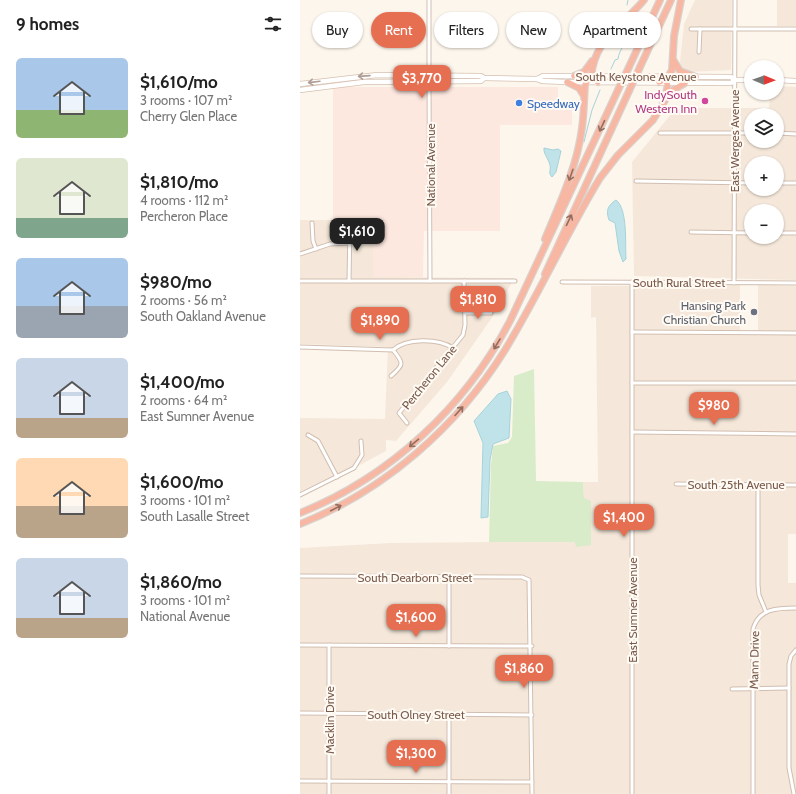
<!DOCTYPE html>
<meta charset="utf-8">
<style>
:root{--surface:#fff;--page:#f2f2f2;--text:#222;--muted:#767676;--accent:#e76f51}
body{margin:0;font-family:Cabin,sans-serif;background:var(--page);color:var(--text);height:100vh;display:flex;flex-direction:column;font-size:15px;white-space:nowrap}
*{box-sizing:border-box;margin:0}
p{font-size:13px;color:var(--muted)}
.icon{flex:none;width:22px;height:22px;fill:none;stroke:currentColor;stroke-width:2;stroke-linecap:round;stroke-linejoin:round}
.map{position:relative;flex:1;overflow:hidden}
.drawer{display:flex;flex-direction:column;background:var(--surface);width:300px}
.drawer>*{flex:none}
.hud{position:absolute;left:12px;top:12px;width:380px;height:36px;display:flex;gap:8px}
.needle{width:26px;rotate:91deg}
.buttons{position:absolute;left:444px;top:60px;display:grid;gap:8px}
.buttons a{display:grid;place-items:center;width:40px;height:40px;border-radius:50%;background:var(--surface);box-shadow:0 1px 3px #0004;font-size:20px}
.price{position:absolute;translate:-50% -34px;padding:0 9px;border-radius:8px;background:var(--accent);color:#fff;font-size:13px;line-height:26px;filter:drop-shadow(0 1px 2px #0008)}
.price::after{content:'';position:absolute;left:50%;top:24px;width:12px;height:9px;margin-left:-6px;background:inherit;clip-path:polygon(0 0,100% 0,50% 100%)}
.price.on{background:#222;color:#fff}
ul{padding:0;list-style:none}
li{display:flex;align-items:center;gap:12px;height:100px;padding:0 16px}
li span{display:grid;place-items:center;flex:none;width:112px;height:80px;border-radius:6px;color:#555}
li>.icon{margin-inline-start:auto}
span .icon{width:48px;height:48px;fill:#fffc;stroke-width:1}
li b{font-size:17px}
h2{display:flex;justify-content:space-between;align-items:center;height:48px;padding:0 16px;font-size:17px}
.chip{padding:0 14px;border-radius:18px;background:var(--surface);box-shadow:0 1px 3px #0004;font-size:14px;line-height:36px}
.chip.on{background:var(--accent);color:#fff}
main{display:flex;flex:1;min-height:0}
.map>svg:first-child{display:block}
.residential{fill:#f5e8da;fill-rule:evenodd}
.commercial{fill:#fde8e0}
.green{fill:#d8ecc9}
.water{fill:#bfe3e8;stroke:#a5d3da}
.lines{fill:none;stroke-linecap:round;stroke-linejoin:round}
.stream{stroke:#a5d3da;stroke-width:1}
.street-casing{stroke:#d1beb0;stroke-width:5}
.secondary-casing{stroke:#d6c0b0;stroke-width:6}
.highway-casing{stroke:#dad1cd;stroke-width:8}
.street{stroke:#fff;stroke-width:3}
.secondary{stroke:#fff;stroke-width:4.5}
.highway{stroke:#f7b7a3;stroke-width:5.5}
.highway-bridge-casing{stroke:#dad1cd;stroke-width:8;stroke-linecap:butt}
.highway-bridge{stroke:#f7b7a3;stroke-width:5.5}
.oneway{stroke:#af9d94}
.oneway2{stroke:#936e5e}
.hotel-dot{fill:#d1479c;stroke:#fffaf3;stroke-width:1.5}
.shop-dot{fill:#3f7fe0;stroke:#fffaf3;stroke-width:1.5}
.worship-dot{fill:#6b7280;stroke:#fffaf3;stroke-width:1.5}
.labels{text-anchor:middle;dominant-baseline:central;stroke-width:4;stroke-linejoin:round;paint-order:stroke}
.street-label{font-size:12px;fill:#7a5c4d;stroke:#fffaf3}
.hotel-label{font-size:12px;fill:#b23c85;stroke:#fffaf3;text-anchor:end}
.shop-label{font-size:12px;fill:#366cbe;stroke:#fffaf3;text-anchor:start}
.worship-label{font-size:12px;fill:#5b616d;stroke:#fffaf3;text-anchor:end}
</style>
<main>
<section class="drawer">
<h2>9 homes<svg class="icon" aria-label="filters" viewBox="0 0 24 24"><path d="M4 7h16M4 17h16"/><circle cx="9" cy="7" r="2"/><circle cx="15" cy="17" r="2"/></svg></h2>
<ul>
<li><span style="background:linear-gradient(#a9c7e8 65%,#8fb573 0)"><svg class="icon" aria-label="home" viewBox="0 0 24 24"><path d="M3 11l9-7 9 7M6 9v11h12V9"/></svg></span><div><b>$1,610/mo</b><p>3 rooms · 107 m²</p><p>Cherry Glen Place</p></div></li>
<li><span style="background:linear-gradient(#dfe7d0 75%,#7fa58c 0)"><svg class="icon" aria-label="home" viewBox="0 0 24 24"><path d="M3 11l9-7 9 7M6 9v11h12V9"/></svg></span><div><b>$1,810/mo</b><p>4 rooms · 112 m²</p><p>Percheron Place</p></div></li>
<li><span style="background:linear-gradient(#a9c7e8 60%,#9aa5b1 0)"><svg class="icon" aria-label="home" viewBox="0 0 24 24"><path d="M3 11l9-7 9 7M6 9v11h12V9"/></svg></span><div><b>$980/mo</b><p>2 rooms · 56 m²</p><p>South Oakland Avenue</p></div></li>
<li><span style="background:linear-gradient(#c9d6e8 75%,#b9a48a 0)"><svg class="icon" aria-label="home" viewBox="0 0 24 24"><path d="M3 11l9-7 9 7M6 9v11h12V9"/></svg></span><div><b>$1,400/mo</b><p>2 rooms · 64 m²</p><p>East Sumner Avenue</p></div></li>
<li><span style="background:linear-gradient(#ffd9b3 60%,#b9a48a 0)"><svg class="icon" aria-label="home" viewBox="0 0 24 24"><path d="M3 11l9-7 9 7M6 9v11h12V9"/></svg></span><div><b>$1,600/mo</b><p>3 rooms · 101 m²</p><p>South Lasalle Street</p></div></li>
<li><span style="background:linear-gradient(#c9d6e8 75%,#b9a48a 0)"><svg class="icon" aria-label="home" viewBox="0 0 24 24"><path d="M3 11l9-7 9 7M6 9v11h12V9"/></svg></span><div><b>$1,860/mo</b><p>3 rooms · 101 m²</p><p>National Avenue</p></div></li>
</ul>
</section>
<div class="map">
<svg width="496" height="794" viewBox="0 0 496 794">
<rect width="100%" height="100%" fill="#fdf6ec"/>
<!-- residential -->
<g class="residential">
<polygon points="395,0 432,0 431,70 390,72 382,68 380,62 384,24"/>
<rect x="477" y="0" width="19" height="26"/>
<path d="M477 86 496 87V280L334 276 332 162 376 108H469L470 93H477ZM451 115H477V141H451ZM451 163H477V189H451ZM451 211H477V237H451Z"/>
<polygon points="0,220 73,220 73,277 214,278 198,309 147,382 96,441 86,440 86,451 0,497 0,418 85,419 88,347 0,344"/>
<polygon points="440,285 440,331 458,330 458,285 496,286 496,534 488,534 488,583 496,583 496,794 0,794 0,548 90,543 189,542 276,542 276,546 284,498 283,482 298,482 296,317 291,318 291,286"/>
</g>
<!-- commercial -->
<polygon class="commercial" points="33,87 258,87 258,109 272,109 272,125 200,125 200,231 124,231 123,277 73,277 73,220 33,220"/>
<!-- green -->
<polygon class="green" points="234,369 236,481 283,482 284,498 291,501 291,545 276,547 275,542 189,542 191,465 193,446 208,443 212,437 214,376"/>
<!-- water -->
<g class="water">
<path d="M244 148 253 150 258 149 261 151 256 172 252 177C248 173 251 171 250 165 249 160 243 153 244 148Z"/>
<path d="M316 200C328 209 325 244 326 259L323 262 319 251 315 223 309 220C306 211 307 206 316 200Z"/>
<polygon points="207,391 211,399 209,438 193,444 190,460 188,517 181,518 183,443 174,421 198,394"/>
</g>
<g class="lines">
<!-- stream -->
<g class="stream">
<polyline points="327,5 328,0"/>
<path d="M311 69 315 60 318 59C319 49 328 42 328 32"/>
<polyline points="284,142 292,110 300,90"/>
</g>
<!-- street casing -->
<g class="street-casing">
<g id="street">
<polyline points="391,29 496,29"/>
<polyline points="399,52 400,29"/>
<polyline points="129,75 129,0"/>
<polyline points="129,81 130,281"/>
<polyline points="360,133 451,133"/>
<polyline points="477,133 496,134"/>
<polyline points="336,181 451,183"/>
<polyline points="477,183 496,183"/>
<polyline points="12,223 13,241 16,249"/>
<polyline points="391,232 451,233"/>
<polyline points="477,233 496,233"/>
<polyline points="0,254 30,244 49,243"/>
<polyline points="0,281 215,281"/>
<polyline points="49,281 50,224"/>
<polyline points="262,282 496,283"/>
<polyline points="434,283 435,0"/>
<polyline points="165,313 191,313"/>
<polyline points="332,332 496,333"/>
<path d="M0 347 93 350C106 338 138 338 153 348"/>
<path d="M91 376C104 365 104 363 93 350"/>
<polyline points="332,383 496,383"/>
<polyline points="107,423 99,413 163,335 165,325 164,281"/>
<polyline points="332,432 496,434"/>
<polyline points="8,435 18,441 37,477"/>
<polyline points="376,484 496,485"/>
<polyline points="458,485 458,585 459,595 466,612"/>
<polyline points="0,495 54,468 62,455 61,441"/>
<polyline points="0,576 222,577 229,580 232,794"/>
<polyline points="149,577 149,646"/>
<polyline points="0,645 232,646"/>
<polyline points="29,645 29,794"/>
<polyline points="432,689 489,688"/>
<polyline points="0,713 232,715"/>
<polyline points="149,714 149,794"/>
<polyline points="0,781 232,782"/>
<polyline points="332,794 332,282"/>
<path d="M453 794V629C459 608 478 608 496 608"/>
<polyline points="494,794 489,768 489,664 491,656 496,650"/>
</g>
</g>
<!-- secondary casing -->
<g class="secondary-casing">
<g id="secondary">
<polyline points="237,79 243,76 250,76 431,77 435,80"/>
<polyline points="477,80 496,81"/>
<polyline points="0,84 77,75 181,76 184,78 237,79 242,81 267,82 431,83 435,80 451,80"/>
<polyline points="0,90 64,82 181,81 184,78"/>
</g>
</g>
<!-- highway casing -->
<g class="highway-casing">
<g id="highway">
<polyline points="374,61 380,71 396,77"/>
<polyline points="329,67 360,0"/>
<polyline points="340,67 371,0"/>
<polyline points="274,76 284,72 292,61"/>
<path d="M360 77C370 81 368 87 365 96"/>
<polyline points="267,82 279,88 284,96"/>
<path d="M298 82C291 78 291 72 293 66 299 37 326 22 344 0"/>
<polyline points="359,82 367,79 372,70 374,36 381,0"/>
<path d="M245 239C260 203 277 167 282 128 284 113 284 99 285 85L288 80 296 76"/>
<polyline points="245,274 329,91"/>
<path d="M0 513C90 477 165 407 210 321L318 90"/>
<path d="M0 524C84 491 157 427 205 350 239 294 266 234 300 178L318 155 353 120 370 92 385 83"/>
</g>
</g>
<!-- street -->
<use href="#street" class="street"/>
<!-- secondary -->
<use href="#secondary" class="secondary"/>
<!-- highway -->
<use href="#highway" class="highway"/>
<!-- highway-bridge casing -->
<g class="highway-bridge-casing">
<g id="highway-bridge">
<polyline points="318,90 329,67"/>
<polyline points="329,91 340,67"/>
</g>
</g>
<!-- highway-bridge -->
<use href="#highway-bridge" class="highway-bridge"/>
</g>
<!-- one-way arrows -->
<defs><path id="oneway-shaft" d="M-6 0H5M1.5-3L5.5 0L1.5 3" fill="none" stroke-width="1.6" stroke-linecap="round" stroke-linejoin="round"/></defs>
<g class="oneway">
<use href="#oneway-shaft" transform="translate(64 76) rotate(176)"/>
<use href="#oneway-shaft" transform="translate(14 82) rotate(173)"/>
</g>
<g class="oneway2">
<use href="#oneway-shaft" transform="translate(302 126) rotate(115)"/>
<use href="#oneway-shaft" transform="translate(271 175) rotate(109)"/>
<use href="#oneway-shaft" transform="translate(269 220) rotate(-65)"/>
<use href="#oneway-shaft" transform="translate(197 344) rotate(121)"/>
<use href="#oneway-shaft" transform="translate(159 411) rotate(-48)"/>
<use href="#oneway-shaft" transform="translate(114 443) rotate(140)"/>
<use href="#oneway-shaft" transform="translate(36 508) rotate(-28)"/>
</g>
<!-- markers -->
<circle class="hotel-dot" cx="405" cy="101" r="4"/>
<circle class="shop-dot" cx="219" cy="103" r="4"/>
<circle class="worship-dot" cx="454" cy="312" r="4"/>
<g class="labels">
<!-- street labels -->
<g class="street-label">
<text x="336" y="76">South Keystone Avenue</text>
<text transform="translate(434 141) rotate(-90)">East Werges Avenue</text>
<text transform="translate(130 165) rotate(-90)">National Avenue</text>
<text x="379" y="282">South Rural Street</text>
<text transform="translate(129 377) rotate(-51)">Percheron Lane</text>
<text x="436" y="484">South 25th Avenue</text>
<text x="115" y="577">South Dearborn Street</text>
<text transform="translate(332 610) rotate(-90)">East Sumner Avenue</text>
<text transform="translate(454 660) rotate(-89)">Mann Drive</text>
<text x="116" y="714">South Olney Street</text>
<text transform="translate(29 720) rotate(-90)">Macklin Drive</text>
</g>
<!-- hotel labels -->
<g class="hotel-label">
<text x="397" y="94">IndySouth<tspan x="397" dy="14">Western Inn</tspan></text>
</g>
<!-- shop labels -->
<g class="shop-label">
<text x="227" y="103">Speedway</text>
</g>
<!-- worship labels -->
<g class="worship-label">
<text x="446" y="305">Hansing Park<tspan x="446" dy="14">Christian Church</tspan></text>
</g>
</g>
</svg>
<div class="buttons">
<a><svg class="needle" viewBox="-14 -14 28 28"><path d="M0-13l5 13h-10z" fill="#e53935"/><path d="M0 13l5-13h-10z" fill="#767676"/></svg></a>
<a><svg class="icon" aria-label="layers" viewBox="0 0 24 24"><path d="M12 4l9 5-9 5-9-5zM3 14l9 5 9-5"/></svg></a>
<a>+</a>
<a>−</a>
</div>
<b class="price" style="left:122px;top:99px">$3,770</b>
<b class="price on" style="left:57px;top:252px">$1,610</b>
<b class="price" style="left:178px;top:320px">$1,810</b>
<b class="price" style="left:80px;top:341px">$1,890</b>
<b class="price" style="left:414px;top:426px">$980</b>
<b class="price" style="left:324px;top:538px">$1,400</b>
<b class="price" style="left:116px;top:638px">$1,600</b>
<b class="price" style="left:224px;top:689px">$1,860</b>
<b class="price" style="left:116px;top:774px">$1,300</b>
<div class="hud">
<a class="chip">Buy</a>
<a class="chip on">Rent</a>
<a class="chip">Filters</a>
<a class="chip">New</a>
<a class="chip">Apartment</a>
</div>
</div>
</main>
